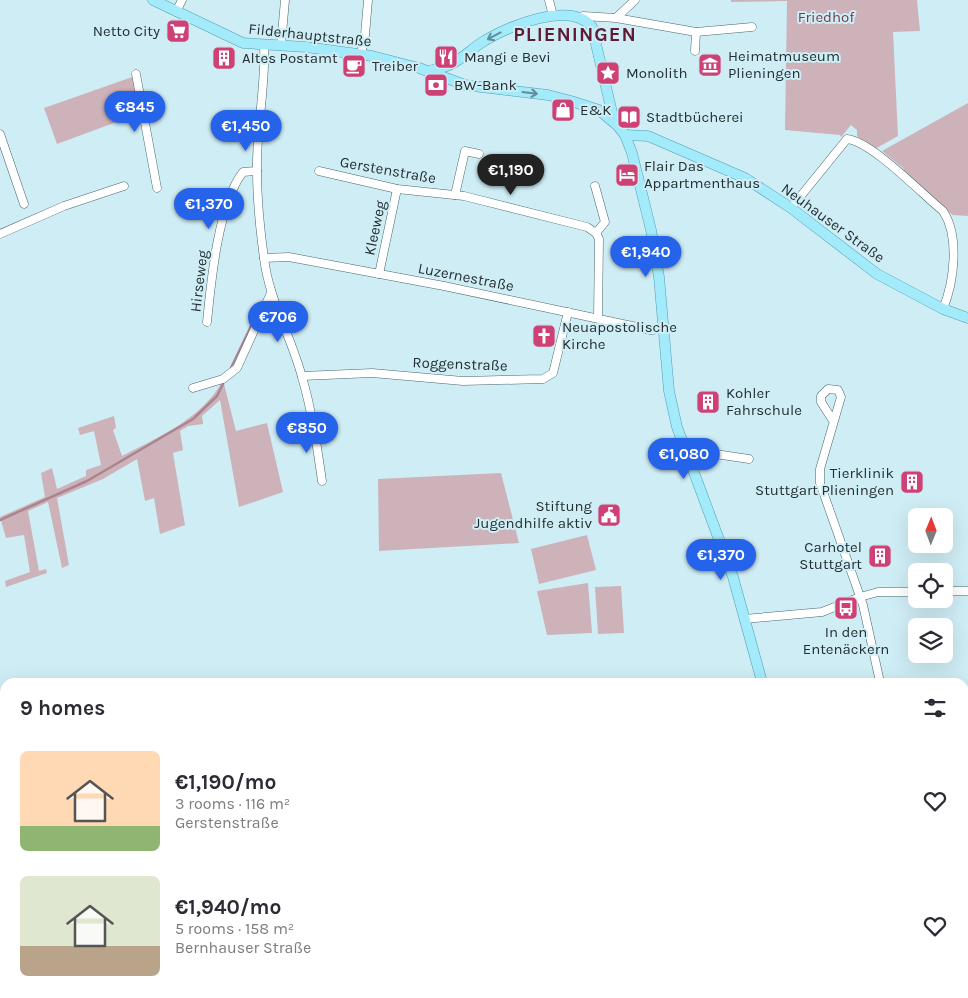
<!DOCTYPE html>
<meta charset="utf-8">
<style>
:root{--surface:#fff;--page:#f2f2f3;--text:#2b2b33;--muted:#7c7c81;--accent:#2563eb}
body{margin:0;font-family:Karla,sans-serif;background:var(--page);color:var(--text);height:100vh;display:flex;flex-direction:column;font-size:19px;white-space:nowrap}
*{box-sizing:border-box;margin:0}
p{font-size:16px;color:var(--muted)}
.icon{flex:none;width:28px;height:28px;fill:none;stroke:currentColor;stroke-width:2;stroke-linecap:round;stroke-linejoin:round}
.map{position:relative;flex:1;overflow:hidden}
.side{position:absolute;left:0px;top:678px;width:969px;height:321px;display:flex;flex-direction:column;background:var(--surface);border-radius:15px 15px 0 0;box-shadow:0 5px 20px #0002}
.side>*{flex:none}
.needle{width:32px;rotate:1deg}
.buttons{position:absolute;left:908px;top:508px;display:grid;gap:10px}
.buttons a{display:grid;place-items:center;width:45px;height:45px;border-radius:8px;background:var(--surface);box-shadow:0 5px 20px #0002;font-size:25px}
.price{position:absolute;translate:-50% -42px;padding:0 11px;border-radius:18px;background:var(--accent);color:#fff;font-size:16px;line-height:32px;filter:drop-shadow(0 1px 2px #0008)}
.price::after{content:'';position:absolute;left:50%;top:30px;width:15px;height:11px;margin-left:-8px;background:inherit;clip-path:polygon(0 0,100% 0,50% 100%)}
.price.on{background:#222;color:#fff}
ul{padding:0;list-style:none}
li{display:flex;align-items:center;gap:15px;height:125px;padding:0 20px}
li span{display:grid;place-items:center;flex:none;width:140px;height:100px;border-radius:8px;color:#555}
li>.icon{margin-inline-start:auto}
span .icon{width:60px;height:60px;fill:#fffc;stroke-width:1}
li b{font-size:21px}
h2{display:flex;justify-content:space-between;align-items:center;height:60px;padding:0 20px;font-size:21px}
.map>svg:first-child{display:block}
.green{fill:#ceb2b9}
.water{fill:#aa848e}
.lines{fill:none;stroke-linecap:round;stroke-linejoin:round}
.stream{stroke:#aa848e;stroke-width:2.5}
.minor-casing{stroke:#4b666d;stroke-width:9}
.major-casing{stroke:#4f9fb3;stroke-width:11}
.minor{stroke:#fff;stroke-width:8}
.major{stroke:#a3eafb;stroke-width:10}
.oneway{stroke:#638c96}
.labels{text-anchor:middle;dominant-baseline:central;stroke-width:4;stroke-linejoin:round;paint-order:stroke}
.park-label{font-size:15px;fill:#723c4c;stroke:#cfedf5}
.poi-label{font-size:15px;fill:#232f32;stroke:#cfedf5;text-anchor:start}
.street-label{font-size:15px;fill:#232f32;stroke:#cfedf5}
.district-label{font-size:20px;font-weight:bold;letter-spacing:1px;fill:#5e1b33;stroke:#cfedf5}
</style>
<div class="map">
<svg width="968" height="998" viewBox="0 0 968 998">
<rect width="100%" height="100%" fill="#cfedf5"/>
<!-- green -->
<g class="green">
<polygon points="731,0 917,0 920,31 893,32 898,136 875,149 857,136 857,130 851,125 841,137 840,135 785,130 787,1 731,2"/>
<polygon points="135,76 141,113 57,144 44,108"/>
<polygon points="968,103 968,216 953,215 931,199 910,183 903,168 882,151"/>
<path d="M223 380 236 431 267 423 283 492 239 507 220 400 202 416 203 424 188 426 180 431 183 450 173 453 185 525 160 534 154 498 145 501 137 459 103 479 57 498 69 565 62 568 48 502 28 511 39 571 46 569 47 573 6 587 5 581 30 572 24 535 6 538 0 517 45 497 41 473 52 468 57 489 86 476V470L101 465 94 431 80 435 78 428 114 416 116 428 113 430 122 456C159 437 203 418 223 380Z"/>
<polygon points="501,473 519,543 379,551 378,479"/>
<polygon points="587,535 596,570 539,584 531,549"/>
<polygon points="588,583 592,633 547,635 537,591"/>
<polygon points="621,586 624,633 598,634 595,587"/>
<polygon points="0,783 5,811 5,846 0,847"/>
<polygon points="0,983 5,983 5,994 138,994 138,998 0,998"/>
<polygon points="968,985 968,998 731,998 744,994 964,994 964,987"/>
</g>
<!-- water -->
<g class="water">
<polygon points="964,992 968,993 968,998 861,998 861,994 964,994"/>
<polygon points="571,994 613,994 614,998 514,998"/>
</g>
<g class="lines">
<!-- stream -->
<g class="stream">
<polyline points="231,368 262,303"/>
<polyline points="0,520 87,481 193,419 217,396 223,384"/>
</g>
<!-- minor casing -->
<g class="minor-casing">
<g id="minor">
<polyline points="549,0 552,12"/>
<polyline points="176,12 182,0"/>
<polyline points="583,16 616,18 696,32 695,51"/>
<polyline points="616,18 635,0"/>
<polyline points="696,32 752,27"/>
<path d="M264 45C266 87 256 129 257 170 257 199 260 229 264 258 269 300 291 336 302 377 312 411 317 446 322 481"/>
<polyline points="281,45 285,0"/>
<polyline points="361,54 365,35 368,0"/>
<polyline points="136,74 157,188"/>
<polyline points="0,134 24,204"/>
<polyline points="319,171 397,189 464,196 587,227 596,233 599,239 598,318"/>
<polyline points="595,186 605,222 596,233"/>
<polyline points="455,195 465,151 479,154"/>
<path d="M791 208 847 139C871 141 922 194 943 211 960 237 954 282 943 309"/>
<polyline points="0,234 64,206 124,186"/>
<polyline points="264,258 289,257 444,286 651,330 662,329"/>
<polyline points="379,274 397,189"/>
<path d="M207 322C211 282 218 204 243 172L257 171"/>
<polyline points="302,376 372,373 463,381 543,379 553,373 568,312"/>
<polyline points="193,388 223,379 237,368 271,293"/>
<polyline points="832,419 821,402 821,396 828,389 838,390 841,397 820,469 820,483 863,605 880,682"/>
<polyline points="687,451 695,451 749,459"/>
<polyline points="944,591 968,591"/>
<polyline points="744,619 822,612 860,597 878,592 916,592"/>
</g>
</g>
<!-- major casing -->
<g class="major-casing">
<g id="major">
<polyline points="153,0 243,43 306,47 372,56 419,68 465,85 548,95 571,101 599,110 618,126 625,135 632,153 651,230 659,277 669,391 677,427 733,577 762,682"/>
<path d="M428 71C436 69 445 68 453 63 463 58 472 49 481 43 507 26 571 0 592 27L614 121"/>
<polyline points="625,135 648,136 745,178 791,208 877,274 943,309 968,318"/>
<polyline points="964,969 968,970"/>
<polyline points="713,998 725,994"/>
</g>
</g>
<!-- minor -->
<use href="#minor" class="minor"/>
<!-- major -->
<use href="#major" class="major"/>
</g>
<!-- one-way arrows -->
<defs><path id="oneway-shaft" d="M-6 0H5M1.5-3L5.5 0L1.5 3" fill="none" stroke-width="1.6" stroke-linecap="round" stroke-linejoin="round" transform="scale(1.25)"/></defs>
<g class="oneway">
<use href="#oneway-shaft" transform="translate(494 36) rotate(152)"/>
<use href="#oneway-shaft" transform="translate(530 93) rotate(7)"/>
</g>
<!-- icons -->
<defs>
<g id="supermarket-square" transform="scale(1.25)"><rect x="-9" y="-9" width="18" height="18" rx="4" fill="#cd4174" stroke="#cfedf5"/><path d="M-6-5.5h2.5l.6 2H6L4.5 2H-2.5L-4.4-4H-6ZM-1.5 3.2a1.3 1.3 0 1 0 .1 0ZM3 3.2a1.3 1.3 0 1 0 .1 0Z" fill="#fff"/></g>
<g id="restaurant-square" transform="scale(1.25)"><rect x="-9" y="-9" width="18" height="18" rx="4" fill="#cd4174" stroke="#cfedf5"/><path d="M-5-6h1v4h1v-4h1v4h1v-4h1v5L-1.5 .5V6h-2V.5L-5-1ZM5-6V6H3V1.5H1.5Q1.5-4 5-6Z" fill="#fff"/></g>
<g id="building-square" transform="scale(1.25)"><rect x="-9" y="-9" width="18" height="18" rx="4" fill="#cd4174" stroke="#cfedf5"/><path d="M-4-6H4V6H1V3H-1V6H-4ZM-2.5-4.3h1.7v1.8h-1.7ZM.8-4.3h1.7v1.8H.8ZM-2.5-1h1.7V.8h-1.7ZM.8-1h1.7V.8H.8Z" fill="#fff"/></g>
<g id="museum-square" transform="scale(1.25)"><rect x="-9" y="-9" width="18" height="18" rx="4" fill="#cd4174" stroke="#cfedf5"/><path d="M0-6L6-3V-2H-6V-3ZM-5-1h2V3h-2ZM-1-1h2V3h-2ZM3-1h2V3H3ZM-6 4H6V6H-6Z" fill="#fff"/></g>
<g id="cafe-square" transform="scale(1.25)"><rect x="-9" y="-9" width="18" height="18" rx="4" fill="#cd4174" stroke="#cfedf5"/><path d="M-5.5-4.5H6V0H3Q3 3.5 0 3.5H-2.5Q-5.5 3.5-5.5 0ZM3-3.2v2h1.7v-2ZM-6 4.5H4V6H-6Z" fill="#fff"/></g>
<g id="sight-square" transform="scale(1.25)"><rect x="-9" y="-9" width="18" height="18" rx="4" fill="#cd4174" stroke="#cfedf5"/><path d="M0-6L1.8-2.2L6-1.7L2.9 1.2L3.7 5.4L0 3.3L-3.7 5.4L-2.9 1.2L-6-1.7L-1.8-2.2Z" fill="#fff"/></g>
<g id="bank-square" transform="scale(1.25)"><rect x="-9" y="-9" width="18" height="18" rx="4" fill="#cd4174" stroke="#cfedf5"/><path d="M-6-4H6V4H-6ZM0-2.3a2.3 2.3 0 1 0 0 4.6a2.3 2.3 0 1 0 0-4.6Z" fill="#fff"/></g>
<g id="shop-square" transform="scale(1.25)"><rect x="-9" y="-9" width="18" height="18" rx="4" fill="#cd4174" stroke="#cfedf5"/><path d="M-5-2.5h2.3a2.7 3.5 0 0 1 5.4 0H5L5.5 6h-11ZM-1.5-2.5h3a1.5 2.3 0 0 0-3 0Z" fill="#fff"/></g>
<g id="library-square" transform="scale(1.25)"><rect x="-9" y="-9" width="18" height="18" rx="4" fill="#cd4174" stroke="#cfedf5"/><path d="M-6-4Q-3-5.5-.7-3.5V5Q-3 3-6 4ZM6-4Q3-5.5 .7-3.5V5Q3 3 6 4Z" fill="#fff"/></g>
<g id="hotel-square" transform="scale(1.25)"><rect x="-9" y="-9" width="18" height="18" rx="4" fill="#cd4174" stroke="#cfedf5"/><path d="M-6-4.5h1.5V1H6V5H4.5V3h-9V5H-6ZM-4 0a1.8 1.8 0 1 1 3.6 0ZM.5 0V-2.5h3Q6-2.5 6 0Z" fill="#fff"/></g>
<g id="church-square" transform="scale(1.25)"><rect x="-9" y="-9" width="18" height="18" rx="4" fill="#cd4174" stroke="#cfedf5"/><path d="M-1.2-6h2.4v3.5h3.3v2.4h-3.3V6h-2.4V-.1h-3.3v-2.4h3.3Z" fill="#fff"/></g>
<g id="civic-square" transform="scale(1.25)"><rect x="-9" y="-9" width="18" height="18" rx="4" fill="#cd4174" stroke="#cfedf5"/><path d="M-.6-6.5H3V-4.5H.6V-3L4-1V1h2V6H-6V1h2V-1L-.6-3ZM-1.2 2.5V6h2.4V2.5Z" fill="#fff"/></g>
<g id="bus-square" transform="scale(1.25)"><rect x="-9" y="-9" width="18" height="18" rx="4" fill="#cd4174" stroke="#cfedf5"/><path d="M-5-6H5V4H4V6H2V4H-2V6H-4V4H-5ZM-3.5-4V0h7V-4ZM-3.5 1.2v1.5H-2V1.2ZM2 1.2v1.5H3.5V1.2Z" fill="#fff"/></g>
</defs>
<g fill-rule="evenodd">
<use href="#supermarket-square" x="178" y="31"/>
<use href="#restaurant-square" x="446" y="57"/>
<use href="#building-square" x="224" y="58"/>
<use href="#museum-square" x="710" y="65"/>
<use href="#cafe-square" x="354" y="66"/>
<use href="#sight-square" x="608" y="73"/>
<use href="#bank-square" x="436" y="85"/>
<use href="#shop-square" x="563" y="110"/>
<use href="#library-square" x="629" y="117"/>
<use href="#hotel-square" x="627" y="175"/>
<use href="#church-square" x="544" y="336"/>
<use href="#building-square" x="708" y="402"/>
<use href="#building-square" x="912" y="482"/>
<use href="#civic-square" x="609" y="515"/>
<use href="#building-square" x="880" y="556"/>
<use href="#bus-square" x="846" y="608"/>
</g>
<g class="labels">
<!-- park labels -->
<g class="park-label">
<text x="826" y="17">Friedhof</text>
</g>
<!-- poi labels -->
<g class="poi-label">
<text x="160" y="31" text-anchor="end">Netto City</text>
<text x="728" y="56">Heimatmuseum<tspan x="728" dy="17">Plieningen</tspan></text>
<text x="464" y="57">Mangi e Bevi</text>
<text x="242" y="58">Altes Postamt</text>
<text x="372" y="66">Treiber</text>
<text x="626" y="73">Monolith</text>
<text x="454" y="85">BW-Bank</text>
<text x="580" y="110">E&amp;K</text>
<text x="646" y="117">Stadtbücherei</text>
<text x="644" y="166">Flair Das<tspan x="644" dy="17">Appartmenthaus</tspan></text>
<text x="562" y="327">Neuapostolische<tspan x="562" dy="17">Kirche</tspan></text>
<text x="726" y="393">Kohler<tspan x="726" dy="17">Fahrschule</tspan></text>
<text x="894" y="473" text-anchor="end">Tierklinik<tspan x="894" dy="17">Stuttgart Plieningen</tspan></text>
<text x="592" y="506" text-anchor="end">Stiftung<tspan x="592" dy="17">Jugendhilfe aktiv</tspan></text>
<text x="862" y="547" text-anchor="end">Carhotel<tspan x="862" dy="17">Stuttgart</tspan></text>
<text x="846" y="632" text-anchor="middle">In den<tspan x="846" dy="17">Entenäckern</tspan></text>
</g>
<!-- street labels -->
<g class="street-label">
<text transform="translate(310 35) rotate(6)">Filderhauptstraße</text>
<text transform="translate(388 170) rotate(10)">Gerstenstraße</text>
<text transform="translate(833 223) rotate(36)">Neuhauser Straße</text>
<text transform="translate(375 228) rotate(-78)">Kleeweg</text>
<text transform="translate(466 277) rotate(11)">Luzernestraße</text>
<text transform="translate(199 281) rotate(-83)">Hirseweg</text>
<text transform="translate(460 364) rotate(2)">Roggenstraße</text>
</g>
<!-- district labels -->
<g class="district-label">
<text x="575" y="34">PLIENINGEN</text>
</g>
</g>
</svg>
<div class="buttons">
<a><svg class="needle" viewBox="-14 -14 28 28"><path d="M0-13l5 13h-10z" fill="#e53935"/><path d="M0 13l5-13h-10z" fill="#7c7c81"/></svg></a>
<a><svg class="icon" aria-label="locate" viewBox="0 0 24 24"><circle cx="12" cy="12" r="6"/><path d="M12 2v4M12 18v4M2 12h4M18 12h4"/></svg></a>
<a><svg class="icon" aria-label="layers" viewBox="0 0 24 24"><path d="M12 4l9 5-9 5-9-5zM3 14l9 5 9-5"/></svg></a>
</div>
<b class="price" style="left:135px;top:133px">€845</b>
<b class="price" style="left:246px;top:152px">€1,450</b>
<b class="price on" style="left:511px;top:196px">€1,190</b>
<b class="price" style="left:209px;top:230px">€1,370</b>
<b class="price" style="left:646px;top:278px">€1,940</b>
<b class="price" style="left:278px;top:343px">€706</b>
<b class="price" style="left:307px;top:454px">€850</b>
<b class="price" style="left:684px;top:480px">€1,080</b>
<b class="price" style="left:721px;top:581px">€1,370</b>
<section class="side">
<h2>9 homes<svg class="icon" aria-label="filters" viewBox="0 0 24 24"><path d="M4 7h16M4 17h16"/><circle cx="9" cy="7" r="2"/><circle cx="15" cy="17" r="2"/></svg></h2>
<ul>
<li><span style="background:linear-gradient(#ffd9b3 75%,#8fb573 0)"><svg class="icon" aria-label="home" viewBox="0 0 24 24"><path d="M3 11l9-7 9 7M6 9v11h12V9"/></svg></span><div><b>€1,190/mo</b><p>3 rooms · 116 m²</p><p>Gerstenstraße</p></div><svg class="icon" aria-label="heart" viewBox="0 0 24 24"><path d="M12 20l-8-8c-3-5 5-10 8-4 3-6 11-1 8 4z"/></svg></li>
<li><span style="background:linear-gradient(#dfe7d0 70%,#b9a48a 0)"><svg class="icon" aria-label="home" viewBox="0 0 24 24"><path d="M3 11l9-7 9 7M6 9v11h12V9"/></svg></span><div><b>€1,940/mo</b><p>5 rooms · 158 m²</p><p>Bernhauser Straße</p></div><svg class="icon" aria-label="heart" viewBox="0 0 24 24"><path d="M12 20l-8-8c-3-5 5-10 8-4 3-6 11-1 8 4z"/></svg></li>
</ul>
</section>
</div>
